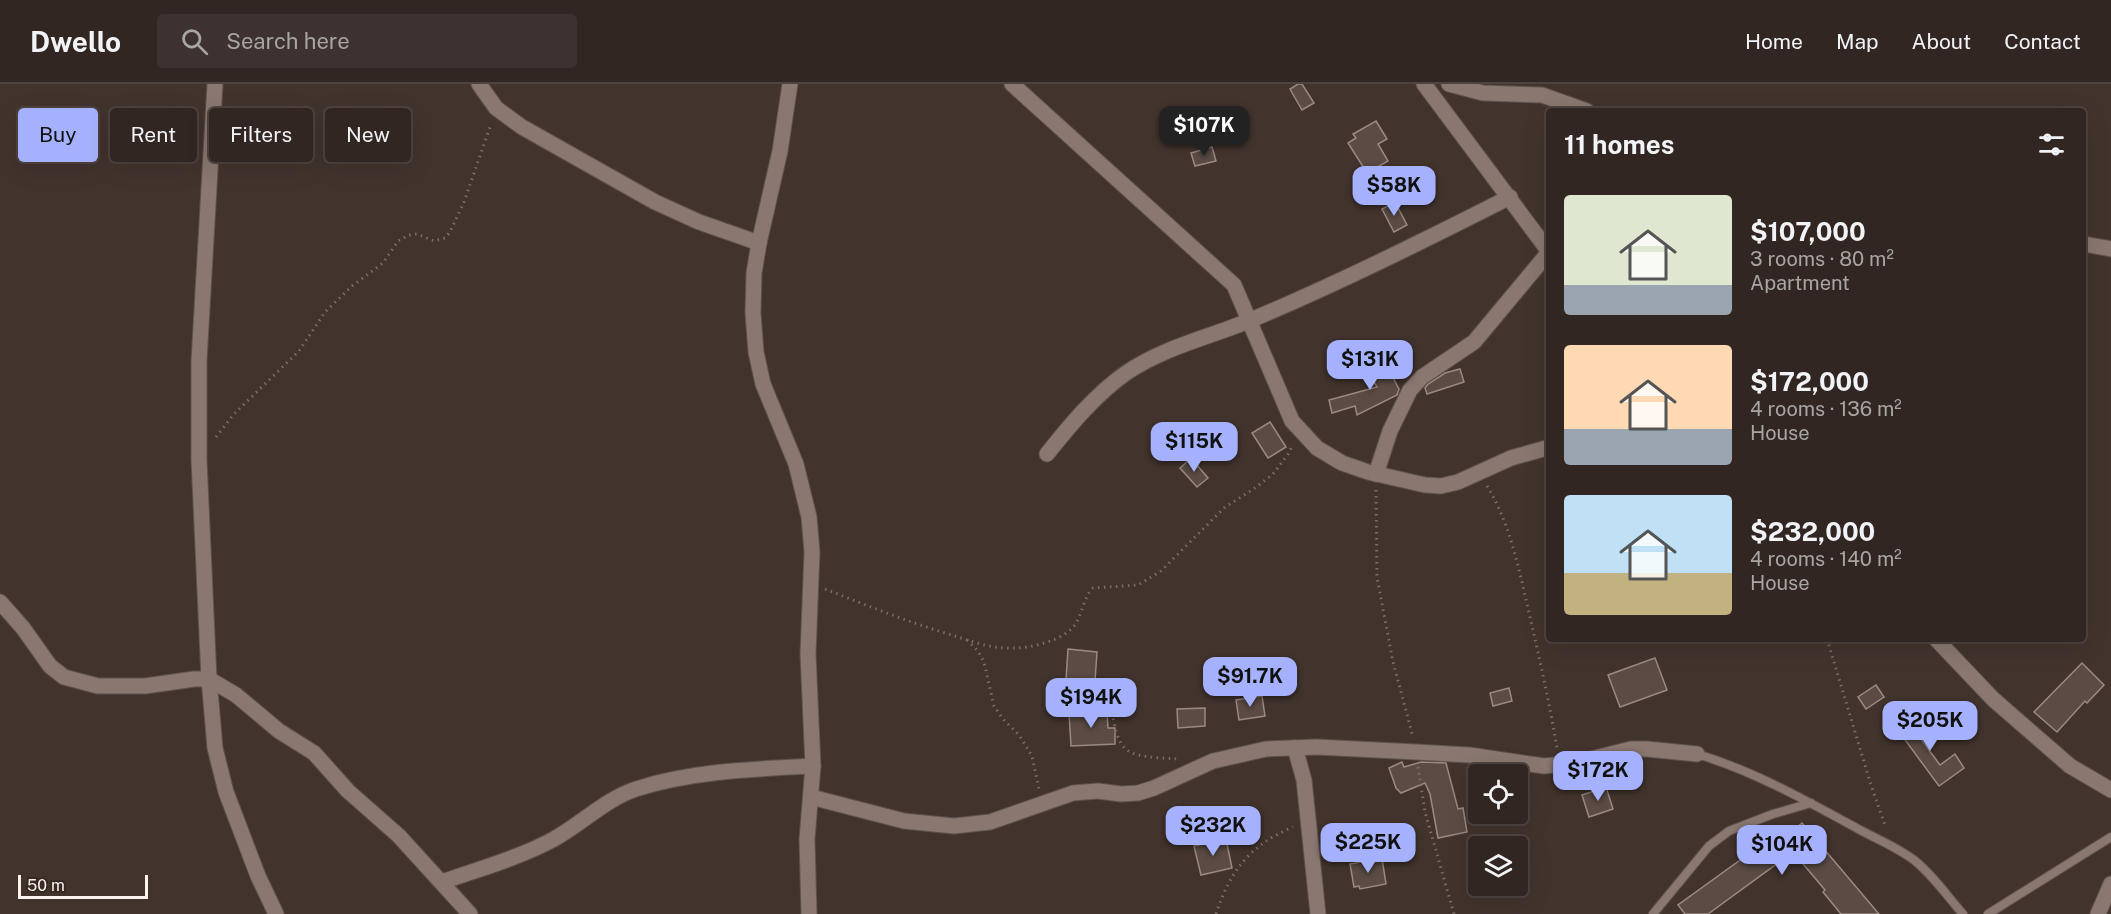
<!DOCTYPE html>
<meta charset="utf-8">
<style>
:root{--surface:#322622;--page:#3d322f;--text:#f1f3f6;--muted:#a8a5a5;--line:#4d4340;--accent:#a5b1fc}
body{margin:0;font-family:"Public Sans",sans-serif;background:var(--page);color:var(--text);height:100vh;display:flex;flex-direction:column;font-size:22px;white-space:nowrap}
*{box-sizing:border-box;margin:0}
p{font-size:20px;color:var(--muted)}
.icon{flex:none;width:33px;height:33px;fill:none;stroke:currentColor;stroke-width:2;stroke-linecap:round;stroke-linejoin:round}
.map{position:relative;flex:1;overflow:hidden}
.sheet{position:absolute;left:1546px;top:24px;width:540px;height:534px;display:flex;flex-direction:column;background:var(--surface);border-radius:6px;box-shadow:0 6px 24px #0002,0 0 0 2px var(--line)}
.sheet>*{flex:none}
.banner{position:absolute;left:18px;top:24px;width:570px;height:54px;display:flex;gap:12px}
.tools{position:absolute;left:1468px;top:680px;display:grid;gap:12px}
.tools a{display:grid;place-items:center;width:60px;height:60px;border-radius:6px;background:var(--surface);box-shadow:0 6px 24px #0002,0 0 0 2px var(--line);font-size:30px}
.scale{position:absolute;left:18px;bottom:15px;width:130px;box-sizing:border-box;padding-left:6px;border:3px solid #fcf2ee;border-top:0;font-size:16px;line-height:21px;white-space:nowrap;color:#fcf2ee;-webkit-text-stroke:4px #372923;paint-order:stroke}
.price{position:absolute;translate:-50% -51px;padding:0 14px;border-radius:12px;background:var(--accent);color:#111;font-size:20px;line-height:39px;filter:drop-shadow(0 2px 3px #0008)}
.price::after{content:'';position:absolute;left:50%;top:36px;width:18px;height:14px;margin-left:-9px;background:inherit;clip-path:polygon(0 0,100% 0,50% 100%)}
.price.on{background:#222;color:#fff}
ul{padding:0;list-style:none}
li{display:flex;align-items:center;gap:18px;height:150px;padding:0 18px}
li span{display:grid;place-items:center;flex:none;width:168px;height:120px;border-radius:6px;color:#555}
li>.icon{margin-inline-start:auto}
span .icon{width:72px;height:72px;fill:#fffc;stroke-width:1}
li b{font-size:26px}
h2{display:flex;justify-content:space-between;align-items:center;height:72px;padding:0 18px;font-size:26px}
.chip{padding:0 21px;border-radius:6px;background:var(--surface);box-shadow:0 6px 24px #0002,0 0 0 2px var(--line);font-size:21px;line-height:54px}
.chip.on{background:var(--accent);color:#111}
header{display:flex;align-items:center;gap:36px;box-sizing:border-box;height:84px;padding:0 30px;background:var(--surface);border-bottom:2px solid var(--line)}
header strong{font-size:28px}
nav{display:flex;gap:33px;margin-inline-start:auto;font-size:21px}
.search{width:420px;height:54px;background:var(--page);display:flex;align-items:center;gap:15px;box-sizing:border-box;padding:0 21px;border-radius:6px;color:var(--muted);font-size:22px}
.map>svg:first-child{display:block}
.building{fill:#5b4b44;stroke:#9b8982;stroke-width:1.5}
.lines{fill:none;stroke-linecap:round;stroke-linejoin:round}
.service-casing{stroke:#5f524d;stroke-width:10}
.minor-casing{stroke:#5f524d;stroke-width:17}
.path{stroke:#7b6d68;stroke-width:3;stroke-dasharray:1.5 4.5;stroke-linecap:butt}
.service{stroke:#897770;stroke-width:8}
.minor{stroke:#897770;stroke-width:15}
</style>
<header>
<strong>Dwello</strong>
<div class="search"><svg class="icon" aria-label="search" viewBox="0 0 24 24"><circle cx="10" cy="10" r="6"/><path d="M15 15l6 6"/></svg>Search here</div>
<nav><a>Home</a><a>Map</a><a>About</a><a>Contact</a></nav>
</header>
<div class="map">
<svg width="2111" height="830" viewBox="0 0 2111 830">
<rect width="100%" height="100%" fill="#42332d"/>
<!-- building -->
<g class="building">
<polygon points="1298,0 1302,0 1314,19 1302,26 1290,5"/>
<polygon points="1376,37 1387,55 1378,60 1388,77 1367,89 1348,59 1356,54 1353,50"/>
<polygon points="1212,63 1216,77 1195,82 1191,69"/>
<polygon points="1395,118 1407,141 1394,148 1382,125"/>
<polygon points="1383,275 1399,305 1397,311 1357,331 1355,322 1332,329 1329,316 1377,303 1366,283"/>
<polygon points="1460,285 1464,298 1427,310 1425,304 1428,300 1445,289"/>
<polygon points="1270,338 1286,363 1268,374 1252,349"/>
<polygon points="1191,374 1208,394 1197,403 1180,384"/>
<polygon points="1068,565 1097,568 1095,597 1066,596"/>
<polygon points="1655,574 1667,606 1620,623 1608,591"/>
<polygon points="2082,579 2104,601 2087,619 2085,617 2057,648 2034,628"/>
<polygon points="1876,601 1884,613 1866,625 1858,613"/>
<polygon points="1509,604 1512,617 1493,622 1490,609"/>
<polygon points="1262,612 1265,632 1239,636 1236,616"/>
<polygon points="1205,624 1205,642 1178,644 1177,625"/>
<polygon points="1107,627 1108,644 1115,644 1115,660 1071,662 1069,629"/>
<polygon points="1926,630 1936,643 1920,654 1940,681 1955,670 1964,684 1939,702 1900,649"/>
<polygon points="1402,678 1404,683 1421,678 1446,679 1458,725 1463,724 1467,748 1438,754 1430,710 1425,699 1401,709 1396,704 1389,684"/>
<polygon points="1606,703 1613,725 1589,733 1582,711"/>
<polygon points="1802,739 1879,830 1841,830 1823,808 1825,806 1793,768 1708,830 1685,830 1678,821 1761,761 1767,769"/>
<polygon points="1226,755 1232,784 1201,791 1194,762"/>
<polygon points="1382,774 1386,800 1360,805 1359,802 1354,803 1350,780"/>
</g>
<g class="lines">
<!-- service casing -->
<g class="service-casing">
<g id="service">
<path d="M1697 670C1754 687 1809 718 1862 747 1879 756 1898 764 1914 776 1933 791 1947 812 1963 830"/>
<polyline points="1653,830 1709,762 1729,747 1773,730 1811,719"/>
<polyline points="1988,830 2111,753"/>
</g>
</g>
<!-- minor casing -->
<g class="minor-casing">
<g id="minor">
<polyline points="215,0 199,277 199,376 209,595 215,664 226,708 258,792 276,830"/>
<polyline points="479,0 496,24 522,43 655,118 699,138 759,159"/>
<polyline points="790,0 780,67 759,159 754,189 753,229 756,268 763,300 796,380 809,433 812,468 808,570 813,682 807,755 809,830"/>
<polyline points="1012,0 1234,201 1292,337 1317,364 1342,379 1368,388 1425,401 1441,402 1458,398 1511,374 1550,363"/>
<polyline points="1424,0 1550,169"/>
<polyline points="1449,0 1483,9 1542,11 1587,27"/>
<polyline points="2084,160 2111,165"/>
<path d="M1047 370C1071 340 1095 311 1126 289 1164 263 1210 253 1251 236 1339 199 1425 156 1510 113"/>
<polyline points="1376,390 1390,347 1410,306 1422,293 1474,258 1549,168"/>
<polyline points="0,518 23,544 50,582 64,593 98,602 145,602 194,595 209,595 236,611 279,647 314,669 348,707 399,752 470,830"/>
<polyline points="1936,555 1993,615 2070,682 2111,706"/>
<polyline points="1295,664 1304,696 1318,830"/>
<polyline points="811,713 904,737 954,742 990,738 1073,709 1098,707 1121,710 1138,709 1154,704 1213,677 1266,665 1317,663 1416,668 1469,671 1544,682 1575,679 1631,665 1647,665 1697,670"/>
<path d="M442 798C479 785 519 774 554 755 581 740 606 715 636 705 692 687 755 685 813 682"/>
<polyline points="2098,830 2111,800"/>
</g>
</g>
<!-- path -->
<g class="path">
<polyline points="216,353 234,330 299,267 325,228 352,202 383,179 398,157 409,151 417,150 434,157 445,154 450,148 464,118 491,40"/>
<path d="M1487 402C1509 438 1518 480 1527 520 1538 568 1549 616 1557 664"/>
<polyline points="1376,406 1377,493 1393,578 1413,653"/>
<path d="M825 505C868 522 911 539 955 552 973 558 993 565 1013 564 1031 564 1055 558 1069 547 1083 536 1081 516 1093 504L1138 501 1161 487 1224 424 1255 404 1273 390 1289 369 1292 362"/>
<polyline points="1827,555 1871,701 1886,744"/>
<polyline points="967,556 978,567 984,578 994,622 1003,635 1019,651 1032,672 1039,705"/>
<path d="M1101 601C1118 621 1108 662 1135 670 1148 674 1164 674 1178 675"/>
<polyline points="1418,683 1425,728 1454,830"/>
<path d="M1216 830C1230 787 1250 761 1293 743"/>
</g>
<!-- service -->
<use href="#service" class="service"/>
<!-- minor -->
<use href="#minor" class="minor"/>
</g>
</svg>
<div class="tools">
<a><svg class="icon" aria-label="locate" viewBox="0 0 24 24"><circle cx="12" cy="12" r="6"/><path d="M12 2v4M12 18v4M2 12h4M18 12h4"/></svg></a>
<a><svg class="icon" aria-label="layers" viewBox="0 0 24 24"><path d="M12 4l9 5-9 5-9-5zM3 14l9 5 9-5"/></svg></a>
</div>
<div class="scale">50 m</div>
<b class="price on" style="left:1204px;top:73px">$107K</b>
<b class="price" style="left:1394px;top:133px">$58K</b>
<b class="price" style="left:1370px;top:307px">$131K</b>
<b class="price" style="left:1194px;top:389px">$115K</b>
<b class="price" style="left:1250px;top:624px">$91.7K</b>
<b class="price" style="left:1091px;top:645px">$194K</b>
<b class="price" style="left:1930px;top:668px">$205K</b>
<b class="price" style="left:1598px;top:718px">$172K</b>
<b class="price" style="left:1213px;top:773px">$232K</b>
<b class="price" style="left:1368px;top:790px">$225K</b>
<b class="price" style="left:1782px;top:792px">$104K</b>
<div class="banner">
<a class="chip on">Buy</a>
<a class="chip">Rent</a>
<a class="chip">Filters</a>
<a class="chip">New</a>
</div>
<section class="sheet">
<h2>11 homes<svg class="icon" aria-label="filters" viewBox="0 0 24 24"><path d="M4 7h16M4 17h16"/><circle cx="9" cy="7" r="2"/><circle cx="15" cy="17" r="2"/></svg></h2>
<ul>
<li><span style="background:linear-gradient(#dfe7d0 75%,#9aa5b1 0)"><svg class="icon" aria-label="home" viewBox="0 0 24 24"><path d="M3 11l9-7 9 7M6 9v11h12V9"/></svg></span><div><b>$107,000</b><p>3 rooms · 80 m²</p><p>Apartment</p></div></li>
<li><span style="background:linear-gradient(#ffd9b3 70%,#9aa5b1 0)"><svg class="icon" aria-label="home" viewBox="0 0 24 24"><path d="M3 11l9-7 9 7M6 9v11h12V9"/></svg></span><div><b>$172,000</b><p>4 rooms · 136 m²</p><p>House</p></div></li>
<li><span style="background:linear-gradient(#bfe0f5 65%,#c2b280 0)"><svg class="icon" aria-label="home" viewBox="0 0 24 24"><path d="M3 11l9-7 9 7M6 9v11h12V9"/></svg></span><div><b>$232,000</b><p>4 rooms · 140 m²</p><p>House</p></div></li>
</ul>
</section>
</div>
